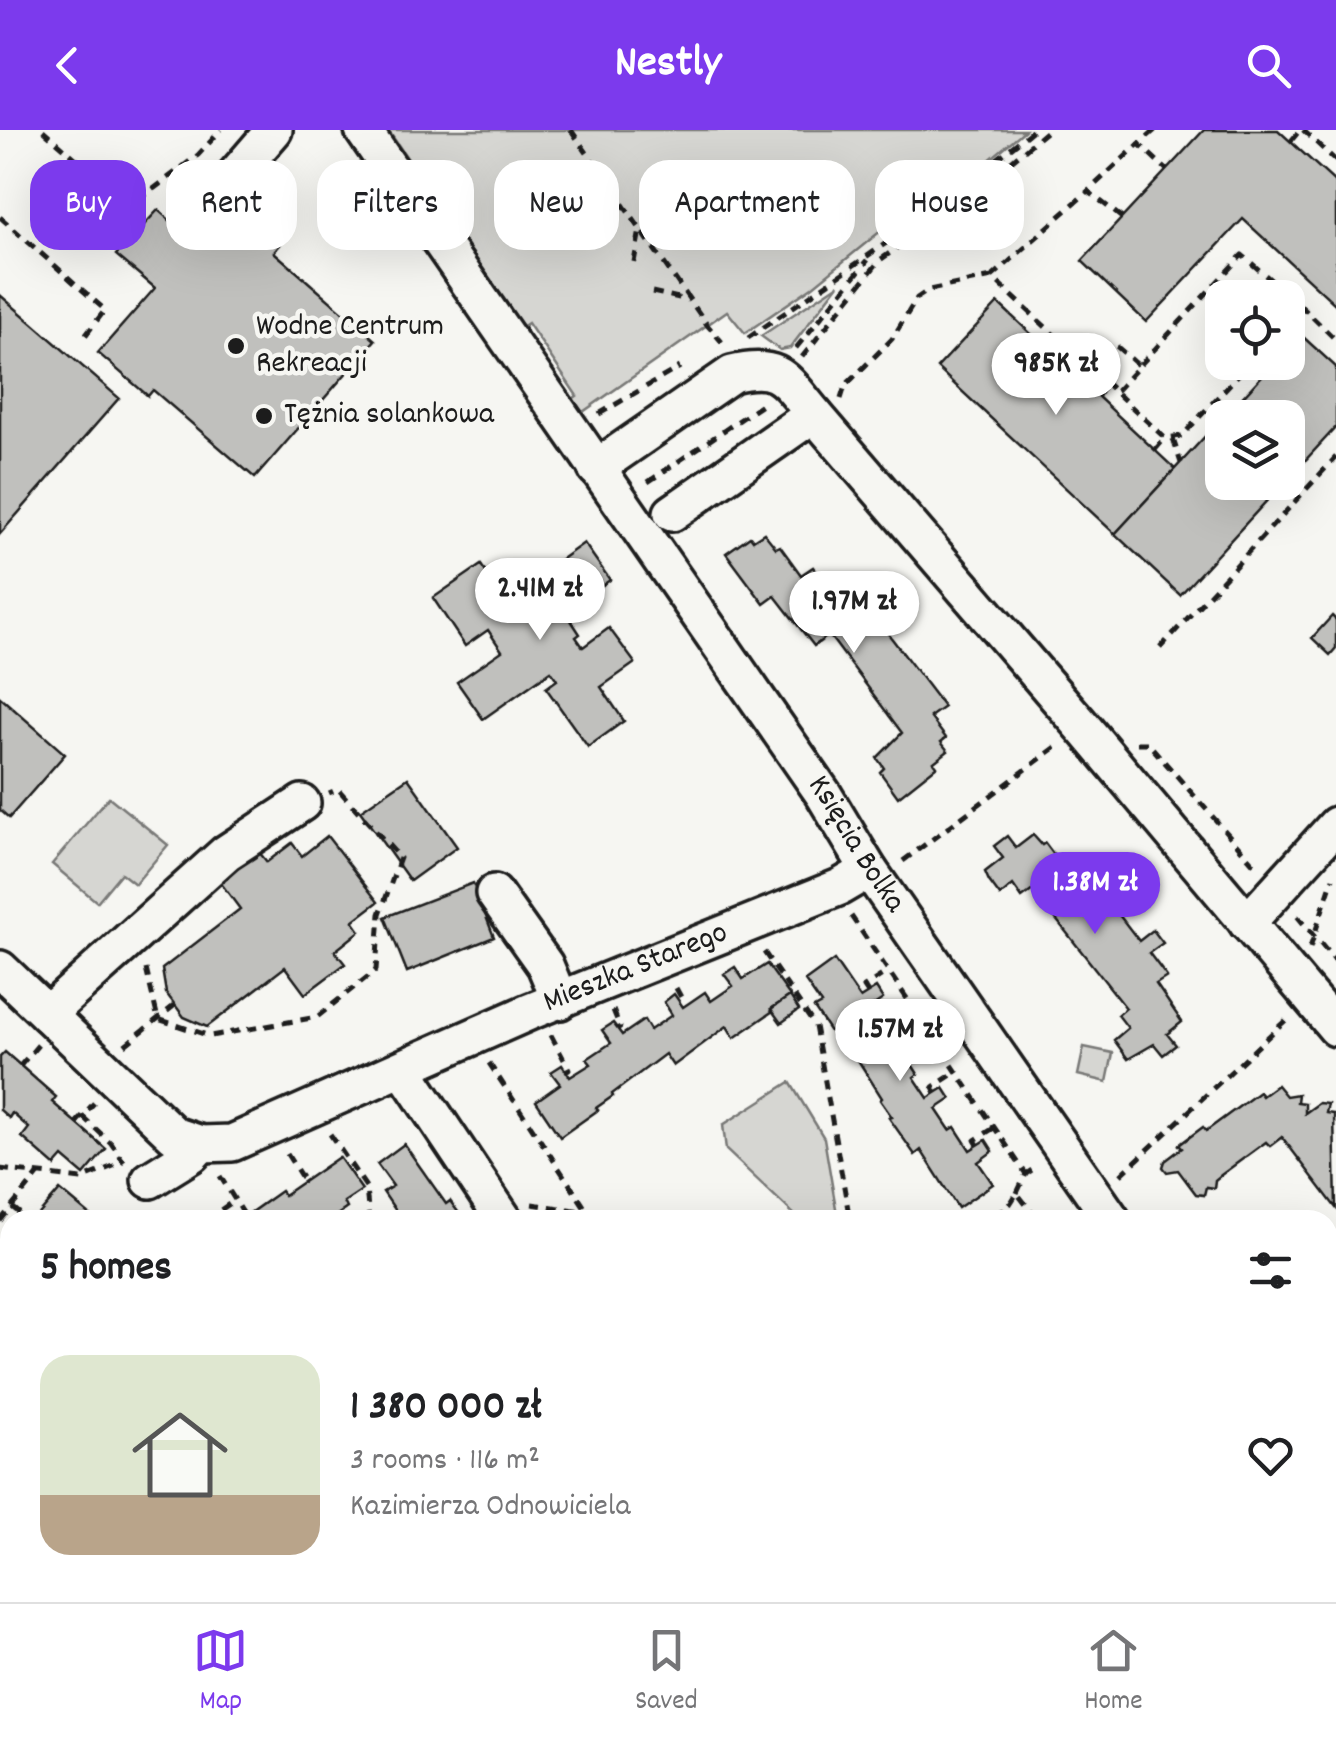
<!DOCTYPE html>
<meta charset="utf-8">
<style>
:root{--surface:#fff;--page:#f2f2f2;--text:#202124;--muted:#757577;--line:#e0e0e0;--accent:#7c3aed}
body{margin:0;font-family:Dekko,sans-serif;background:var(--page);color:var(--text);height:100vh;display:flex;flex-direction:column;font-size:38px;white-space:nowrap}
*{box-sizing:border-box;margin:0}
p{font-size:32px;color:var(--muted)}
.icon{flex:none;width:55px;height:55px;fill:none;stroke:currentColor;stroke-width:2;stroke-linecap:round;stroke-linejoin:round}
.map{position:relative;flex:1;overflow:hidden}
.drawer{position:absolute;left:0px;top:1080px;width:1338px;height:392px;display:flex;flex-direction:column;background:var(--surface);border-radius:30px 30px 0 0;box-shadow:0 10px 40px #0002}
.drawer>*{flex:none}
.hud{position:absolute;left:30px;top:30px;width:1278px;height:90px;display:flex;gap:20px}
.fabs{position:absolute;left:1205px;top:150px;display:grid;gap:20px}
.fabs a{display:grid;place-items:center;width:100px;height:100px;border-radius:20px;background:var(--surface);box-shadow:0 10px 40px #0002;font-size:50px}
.price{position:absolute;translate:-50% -85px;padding:0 22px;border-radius:35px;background:#fff;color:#222;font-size:32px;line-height:65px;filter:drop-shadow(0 2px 5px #0008)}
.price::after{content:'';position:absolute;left:50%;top:60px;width:30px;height:22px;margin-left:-15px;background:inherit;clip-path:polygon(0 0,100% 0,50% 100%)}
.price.on{background:var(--accent);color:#fff}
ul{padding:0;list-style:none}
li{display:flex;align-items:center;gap:30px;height:250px;padding:0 40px}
li span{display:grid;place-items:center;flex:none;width:280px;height:200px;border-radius:30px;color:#555}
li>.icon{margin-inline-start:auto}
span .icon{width:120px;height:120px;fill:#fffc;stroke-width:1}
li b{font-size:42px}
h2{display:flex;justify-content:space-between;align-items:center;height:120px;padding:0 40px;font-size:42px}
.tag{padding:0 35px;border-radius:30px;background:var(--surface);box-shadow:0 10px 40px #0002;font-size:35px;line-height:90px}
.tag.on{background:var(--accent);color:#fff}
header{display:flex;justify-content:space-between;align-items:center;height:130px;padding:0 40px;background:var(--accent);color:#fff;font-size:45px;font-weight:700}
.menu{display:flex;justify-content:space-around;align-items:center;height:140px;border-top:2px solid var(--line);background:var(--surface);font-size:28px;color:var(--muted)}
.menu a{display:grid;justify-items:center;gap:5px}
.menu .on{color:var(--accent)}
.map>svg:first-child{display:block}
.green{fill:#d6d6d2;stroke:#797977;stroke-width:2.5}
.building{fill:#c0c0bd;stroke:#1c1c1c;stroke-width:2.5}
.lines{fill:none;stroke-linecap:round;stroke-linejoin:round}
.minor-casing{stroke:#1c1c1c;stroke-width:42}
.path{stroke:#1c1c1c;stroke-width:5;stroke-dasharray:10 8;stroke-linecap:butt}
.minor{stroke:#f6f6f2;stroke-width:35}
.poi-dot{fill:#1c1c1c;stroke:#f6f6f2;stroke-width:4}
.labels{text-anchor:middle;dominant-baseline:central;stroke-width:9;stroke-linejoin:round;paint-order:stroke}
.poi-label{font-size:32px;fill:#1c1c1c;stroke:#f6f6f2;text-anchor:start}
.street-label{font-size:32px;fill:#1c1c1c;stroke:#f6f6f2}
</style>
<header><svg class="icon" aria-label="back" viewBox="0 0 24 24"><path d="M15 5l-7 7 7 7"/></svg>Nestly<svg class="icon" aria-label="search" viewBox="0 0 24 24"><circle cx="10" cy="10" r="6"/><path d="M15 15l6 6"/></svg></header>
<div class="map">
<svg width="1336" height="1472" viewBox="0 0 1336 1472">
<rect width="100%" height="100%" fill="#f6f6f2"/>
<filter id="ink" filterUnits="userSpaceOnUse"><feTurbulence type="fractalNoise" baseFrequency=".01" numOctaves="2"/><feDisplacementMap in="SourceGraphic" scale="20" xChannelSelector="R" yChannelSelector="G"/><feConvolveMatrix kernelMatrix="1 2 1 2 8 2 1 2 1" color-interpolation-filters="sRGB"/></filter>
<g filter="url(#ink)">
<!-- green -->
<g class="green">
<polygon points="388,0 1025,0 950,63 947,47 812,157 745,203 727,181 580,284 568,272 577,266 528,193 519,199 509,177"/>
<polygon points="839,154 790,218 780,220 761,206"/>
<polygon points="109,667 168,715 135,754 121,743 97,772 52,734"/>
<polygon points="1084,917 1113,923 1107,952 1078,945"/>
<polygon points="790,952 824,1008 838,1090 800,1090 726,1020 723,995"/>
</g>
<!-- building -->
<g class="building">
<polygon points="1204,0 1278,0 1336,53 1336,175 1243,89 1146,192 1082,131"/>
<polygon points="230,74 280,115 274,122 375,210 255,348 153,260 148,266 98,223 155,158 116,125 158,80 196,113"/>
<polygon points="0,165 119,268 0,404"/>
<polygon points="998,173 1175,339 1115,404 937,238"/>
<polygon points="1301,205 1336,237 1336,297 1288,349 1288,288 1223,288 1275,232 1288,232 1288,219"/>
<polygon points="1222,288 1222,352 1284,352 1180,465 1115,404"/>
<polygon points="764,403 776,418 780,416 801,445 813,437 852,487 867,476 944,577 930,587 946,608 941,612 948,621 934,632 937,636 898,667 880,642 884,638 877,628 902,603 829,505 814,516 775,466 764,474 726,423 750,406 753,410"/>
<polygon points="584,413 610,450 565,481 580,504 576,507 583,517 609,498 635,533 601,557 624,591 588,617 546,558 557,550 551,541 483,589 457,552 502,521 488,500 465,516 433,468 481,435 512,480 522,474 514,463"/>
<polygon points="1332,486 1336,490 1336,518 1330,525 1312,508"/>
<polygon points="0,567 65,624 9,688 0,680"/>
<polygon points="408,648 457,717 410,751 360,681"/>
<polygon points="1033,705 1042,715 1045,713 1063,737 1075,728 1093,751 1107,740 1117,753 1103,764 1139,811 1153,800 1163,813 1149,823 1167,847 1156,854 1182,892 1167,904 1176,915 1163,925 1154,914 1128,929 1114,910 1128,898 1118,885 1126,878 1033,760 1022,768 1013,755 1000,766 989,751 985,742 1003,728 994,716 1007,706 1016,718"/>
<polygon points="327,706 378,772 353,791 360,801 335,821 345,834 305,864 285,837 207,897 184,887 166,863 162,839 240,779 220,752 259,722 267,732 292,713 302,726"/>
<polygon points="473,753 494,807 407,842 385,787"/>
<polygon points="834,830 860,868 876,858 883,869 868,879 876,891 880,888 896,911 911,900 919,912 904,922 918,944 914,947 928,968 944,958 951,969 936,979 950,1000 955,997 970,1020 986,1010 993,1021 978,1032 993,1054 958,1078 921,1020 915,1025 889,988 892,987 880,970 882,968 846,911 839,915 814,878 821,874 805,851"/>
<polygon points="767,834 790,866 771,879 773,881 734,908 727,896 673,936 665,924 612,964 613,966 596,978 598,980 560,1007 536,971 560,954 551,942 562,935 570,947 591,934 587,929 611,913 602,900 613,893 622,905 644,890 650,900 672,885 664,872 674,864 683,877 705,862 711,871 733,856 724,844 735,837 743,849"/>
<polygon points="790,866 799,880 781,893 771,879"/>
<polygon points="5,922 56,967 52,972 106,1019 84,1045 63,1027 55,1036 22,1007 29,998 12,983 9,988 0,980 0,927"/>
<polygon points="1277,955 1286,966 1298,964 1297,972 1305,973 1305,983 1319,973 1328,974 1326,983 1334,984 1336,1078 1282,1007 1270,1016 1266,1012 1221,1045 1215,1050 1214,1058 1206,1057 1204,1065 1196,1064 1178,1040 1167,1042 1163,1037 1165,1031 1182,1018 1179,1015 1203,997 1206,1001 1259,962 1262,966"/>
<polygon points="404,1014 446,1074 450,1071 464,1090 402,1090 383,1062 393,1056 377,1034"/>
<polygon points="339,1027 362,1060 344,1072 347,1078 330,1090 240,1090 281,1061 284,1065"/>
<polygon points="60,1060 91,1086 88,1090 34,1090"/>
<polygon points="1336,1107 1336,1177 1328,1183 1328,1114"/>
<polygon points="10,1125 10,1197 1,1208 0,1137"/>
<polygon points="0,1354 10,1363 10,1416 0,1407"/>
<polygon points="257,1462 327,1462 319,1472 313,1469 249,1472"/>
<polygon points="574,1462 644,1462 634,1469 631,1465 621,1472 560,1472"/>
<polygon points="1218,1462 1243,1462 1229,1472 1225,1472"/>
</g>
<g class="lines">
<!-- minor casing -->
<g class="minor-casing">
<g id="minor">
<path id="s1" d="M363 0 824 665 869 740 1112 1090"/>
<polyline points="224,58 274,0"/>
<polyline points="814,284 1083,597 1336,898"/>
<path d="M596 338 732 244C781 232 785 250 814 284L672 383"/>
<polyline points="494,763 545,835 560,871"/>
<polyline points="1247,793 1336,695"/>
<path id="s2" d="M0 839 174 1005 201 1014 232 1013 529 882 840 757 869 740"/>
<polyline points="47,884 226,723 302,673"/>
<polyline points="403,939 504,1090"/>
<polyline points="150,1050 192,1024 201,1014"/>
<polyline points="1328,1240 1336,1233"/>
<polyline points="1328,1381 1336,1388"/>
<polyline points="926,1462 930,1472"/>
<polyline points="172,1472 176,1462"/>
<polyline points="713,1472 725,1462"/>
<polyline points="789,1472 802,1462"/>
<polyline points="887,1472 900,1462"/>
</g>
</g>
<!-- path -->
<g class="path">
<polyline points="43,0 131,76 198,25 221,0"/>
<polyline points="571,0 708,196 722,212"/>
<polyline points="1155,0 1139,14 1167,40"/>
<polyline points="1303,0 1336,31"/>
<polyline points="1291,11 1300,0"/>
<polyline points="0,87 105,180 85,206"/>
<polyline points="1122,88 1088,61 1139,14"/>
<polyline points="634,132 640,100"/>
<polyline points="992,147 1088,61"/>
<polyline points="652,162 688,170"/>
<polyline points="1288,191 1301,176 1336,210"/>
<polyline points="748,208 930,83 1033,0"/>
<polyline points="1042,214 1052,200"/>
<polyline points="796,218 868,130"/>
<polyline points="802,227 880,130 964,71 1048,0"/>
<polyline points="1091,237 1114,214 1139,236"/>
<polyline points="1116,261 1242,125 1301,176"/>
<polyline points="1098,266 1106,252"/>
<polyline points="841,269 845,256 892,209 917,168 929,160 992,147 1165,308 1182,306 1250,232"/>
<polyline points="1213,273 1226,284"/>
<polyline points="599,284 680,237"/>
<polyline points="1173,309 1181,333"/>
<polyline points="1155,320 1165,308"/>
<polyline points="648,352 763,274"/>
<polyline points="1160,518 1336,327"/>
<polyline points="1137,613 1148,613 1255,735"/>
<polyline points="903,731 1059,615"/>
<polyline points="851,786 1026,1044"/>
<polyline points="1297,786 1336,832"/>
<polyline points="1310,818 1333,748"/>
<polyline points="764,822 815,896 850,1090"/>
<polyline points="146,839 158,889 210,906 317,887 376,840 380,784 400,728 338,659 329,663"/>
<polyline points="676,858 682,869 678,871"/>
<polyline points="868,863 864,857 887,842"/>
<polyline points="613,880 620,897 617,899"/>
<polyline points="551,905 569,939 566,941"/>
<polyline points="903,905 900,900 917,888"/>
<polyline points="125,915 175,875"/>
<polyline points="489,933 588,1082 626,1088"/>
<polyline points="20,936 38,915"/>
<polyline points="936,963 933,957 956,942"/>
<polyline points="82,986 111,1013 124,1032"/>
<polyline points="76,993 94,973"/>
<polyline points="330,1004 366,1057 369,1090"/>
<polyline points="978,1015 975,1010 994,998"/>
<polyline points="287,1024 304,1051"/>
<polyline points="0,1039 82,1049 123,1032"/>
<polyline points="1121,1045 1288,888"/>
<polyline points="220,1046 245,1086"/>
<polyline points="1017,1063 1026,1044 1035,1038"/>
<polyline points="532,1074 588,1082"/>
<polyline points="12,1077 28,1090"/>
<polyline points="206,1090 235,1070"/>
<polyline points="979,1090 1004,1080"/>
<polyline points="1000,1090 1017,1063 1038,1090"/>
<polyline points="0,1091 39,1044"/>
<polyline points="0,1273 10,1272"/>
<polyline points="219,1462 230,1472"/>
<polyline points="513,1462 519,1472"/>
<polyline points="969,1462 974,1472"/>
<polyline points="1299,1462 1305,1472"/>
<polyline points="642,1464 647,1472"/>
<polyline points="0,1465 10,1472"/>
<polyline points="221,1472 229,1462"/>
<polyline points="487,1472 487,1462"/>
<polyline points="1042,1472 1042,1462"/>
<polyline points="1268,1472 1281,1462"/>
</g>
<!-- minor -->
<use href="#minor" class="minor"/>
</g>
</g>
<!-- markers -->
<g class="poi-dot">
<circle cx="236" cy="216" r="10"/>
<circle cx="264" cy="286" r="10"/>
</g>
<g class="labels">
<!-- poi labels -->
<g class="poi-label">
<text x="256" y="198">Wodne Centrum<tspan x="256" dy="37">Rekreacji</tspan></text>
<text x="284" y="286">Tężnia solankowa</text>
</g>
<!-- street labels -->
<g class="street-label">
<text stroke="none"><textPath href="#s1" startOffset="868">Księcia Bolka</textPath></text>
<text stroke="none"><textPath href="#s2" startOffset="740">Mieszka Starego</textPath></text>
</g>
</g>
</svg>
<div class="fabs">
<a><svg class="icon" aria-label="locate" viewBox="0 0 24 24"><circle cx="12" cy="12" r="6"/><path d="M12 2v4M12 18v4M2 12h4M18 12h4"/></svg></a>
<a><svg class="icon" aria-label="layers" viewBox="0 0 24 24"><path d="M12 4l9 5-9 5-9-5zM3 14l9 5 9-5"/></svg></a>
</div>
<b class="price" style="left:1056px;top:288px">985K zł</b>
<b class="price" style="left:540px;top:513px">2.41M zł</b>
<b class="price" style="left:854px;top:526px">1.97M zł</b>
<b class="price on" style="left:1095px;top:807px">1.38M zł</b>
<b class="price" style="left:900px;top:954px">1.57M zł</b>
<div class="hud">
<a class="tag on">Buy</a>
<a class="tag">Rent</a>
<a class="tag">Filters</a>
<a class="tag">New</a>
<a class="tag">Apartment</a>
<a class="tag">House</a>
</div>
<section class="drawer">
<h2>5 homes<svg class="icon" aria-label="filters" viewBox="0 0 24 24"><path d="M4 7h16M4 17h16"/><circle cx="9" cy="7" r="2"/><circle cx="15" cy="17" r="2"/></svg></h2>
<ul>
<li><span style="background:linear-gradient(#dfe7d0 70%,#b9a48a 0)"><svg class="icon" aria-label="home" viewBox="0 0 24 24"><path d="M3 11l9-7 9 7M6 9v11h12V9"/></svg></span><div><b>1 380 000 zł</b><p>3 rooms · 116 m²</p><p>Kazimierza Odnowiciela</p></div><svg class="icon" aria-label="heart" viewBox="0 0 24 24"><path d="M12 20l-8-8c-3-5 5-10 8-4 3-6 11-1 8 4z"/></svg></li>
</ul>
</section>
</div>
<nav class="menu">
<a class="on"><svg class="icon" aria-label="map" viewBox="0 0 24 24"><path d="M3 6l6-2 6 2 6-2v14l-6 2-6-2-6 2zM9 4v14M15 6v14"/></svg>Map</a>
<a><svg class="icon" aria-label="saved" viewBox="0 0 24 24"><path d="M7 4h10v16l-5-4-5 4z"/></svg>Saved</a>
<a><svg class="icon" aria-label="home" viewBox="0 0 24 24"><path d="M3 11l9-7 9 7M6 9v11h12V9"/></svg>Home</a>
</nav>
